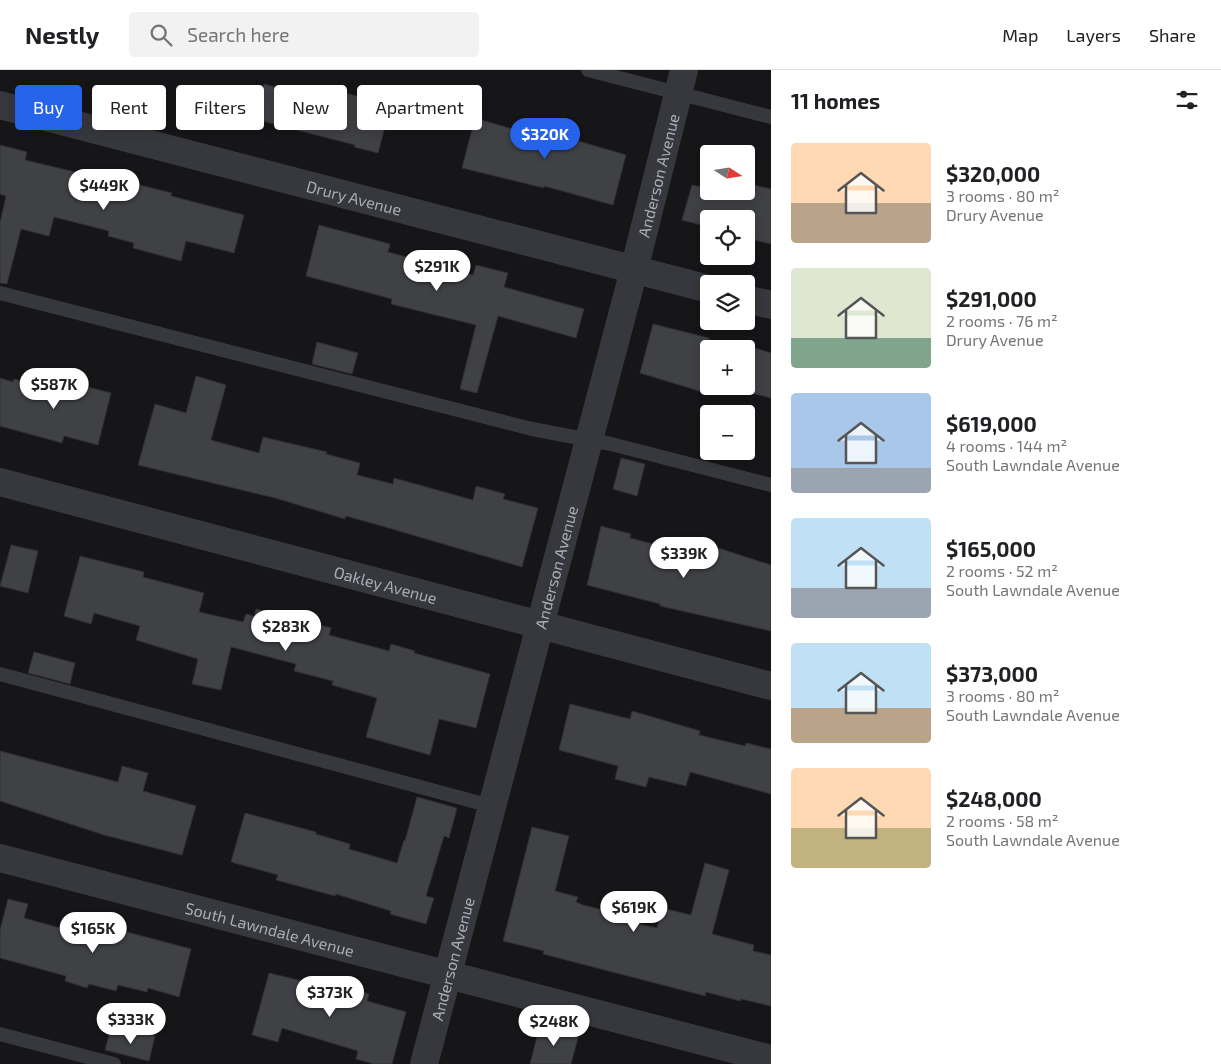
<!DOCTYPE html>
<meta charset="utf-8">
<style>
:root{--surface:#fff;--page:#f2f2f2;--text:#202124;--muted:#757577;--line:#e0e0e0;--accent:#2563eb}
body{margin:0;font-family:"Exo 2",sans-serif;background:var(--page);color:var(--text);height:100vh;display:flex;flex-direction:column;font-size:19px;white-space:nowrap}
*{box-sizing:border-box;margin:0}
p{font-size:16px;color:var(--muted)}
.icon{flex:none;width:28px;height:28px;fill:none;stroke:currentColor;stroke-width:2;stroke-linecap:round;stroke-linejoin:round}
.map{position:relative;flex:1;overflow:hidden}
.side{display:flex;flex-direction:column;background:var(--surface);width:450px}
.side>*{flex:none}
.banner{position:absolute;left:15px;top:15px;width:475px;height:45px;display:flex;gap:10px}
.needle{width:32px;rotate:102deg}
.buttons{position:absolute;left:700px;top:75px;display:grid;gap:10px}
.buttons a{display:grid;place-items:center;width:55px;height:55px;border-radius:5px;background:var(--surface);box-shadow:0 2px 12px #0003;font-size:25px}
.price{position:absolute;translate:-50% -42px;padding:0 11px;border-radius:18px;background:#fff;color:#222;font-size:16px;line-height:32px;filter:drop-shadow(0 1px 2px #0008)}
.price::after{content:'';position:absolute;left:50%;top:30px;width:15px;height:11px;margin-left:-8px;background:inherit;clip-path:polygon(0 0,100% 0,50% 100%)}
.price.selected{background:var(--accent);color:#fff}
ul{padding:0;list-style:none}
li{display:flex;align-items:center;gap:15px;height:125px;padding:0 20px}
li span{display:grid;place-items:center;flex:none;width:140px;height:100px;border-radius:5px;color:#555}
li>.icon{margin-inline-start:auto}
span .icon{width:60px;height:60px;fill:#fffc;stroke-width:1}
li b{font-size:21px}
h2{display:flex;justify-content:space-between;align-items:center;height:60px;padding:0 20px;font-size:21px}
.pill{padding:0 18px;border-radius:5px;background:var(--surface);box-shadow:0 2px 12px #0003;font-size:18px;line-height:45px}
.pill.selected{background:var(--accent);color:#fff}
header{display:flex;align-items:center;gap:30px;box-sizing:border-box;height:70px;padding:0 25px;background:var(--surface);border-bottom:1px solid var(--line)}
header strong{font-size:24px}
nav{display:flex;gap:28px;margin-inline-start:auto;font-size:18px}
.search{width:350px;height:45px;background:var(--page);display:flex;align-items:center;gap:12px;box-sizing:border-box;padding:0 18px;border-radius:5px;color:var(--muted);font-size:19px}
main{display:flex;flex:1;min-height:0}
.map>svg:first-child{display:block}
.building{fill:#404145;stroke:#303034}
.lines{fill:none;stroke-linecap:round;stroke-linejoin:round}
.lane{stroke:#37383d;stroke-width:14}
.street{stroke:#37383d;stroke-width:28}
.labels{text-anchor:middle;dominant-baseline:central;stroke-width:4.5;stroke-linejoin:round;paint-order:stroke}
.street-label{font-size:16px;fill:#a8adb8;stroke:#111113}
</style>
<header>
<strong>Nestly</strong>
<div class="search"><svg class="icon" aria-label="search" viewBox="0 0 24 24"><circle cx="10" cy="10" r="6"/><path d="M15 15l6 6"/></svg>Search here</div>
<nav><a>Map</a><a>Layers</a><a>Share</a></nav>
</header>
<main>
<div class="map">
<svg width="771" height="994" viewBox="0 0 771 994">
<rect width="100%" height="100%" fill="#161618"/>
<!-- building -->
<g class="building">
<polygon points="264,14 320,29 323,17 391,35 378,83 354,77 355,75 254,49"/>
<polygon points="475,48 536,66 540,49 560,55 558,65 626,85 613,135 544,116 544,118 462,98"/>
<polygon points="0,75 27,82 25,90 121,113 121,110 144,116 172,123 171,126 244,145 234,183 186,171 181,191 133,178 134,173 108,166 109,161 54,147 49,166 21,159 7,214 0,213 0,153 6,126 0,124"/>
<polygon points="750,114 771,119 771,174 746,168 746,149 709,149 709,157 682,150 692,115 709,119 709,121 748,121"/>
<polygon points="319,155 390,174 388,182 473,205 476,195 508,203 504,217 584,239 576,268 498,246 477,323 460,319 476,255 391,234 392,229 306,206"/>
<polygon points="653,254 709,268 709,324 640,303"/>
<polygon points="317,272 358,283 352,304 312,294"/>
<polygon points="755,278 771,283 771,328 744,321"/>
<polygon points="196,306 226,315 211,370 259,383 263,367 327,382 326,384 360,393 357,405 393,414 394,408 473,430 476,416 505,424 503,429 538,438 522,497 375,454 346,446 345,449 275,428 138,395 155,334 186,343"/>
<polygon points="0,308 13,312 14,309 54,319 56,309 111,323 98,375 64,366 62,373 0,356"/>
<polygon points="621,388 645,394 637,426 613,419"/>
<polygon points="601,456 631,464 630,468 715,490 718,478 771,495 771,561 660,536 660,534 587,515"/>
<polygon points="11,475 38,481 28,523 0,516"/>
<polygon points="80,486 144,502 143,507 204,523 199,542 243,552 246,544 254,546 256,539 331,558 329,565 389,581 391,574 415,581 414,583 490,604 476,658 439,649 430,685 366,667 377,628 332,615 333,611 294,601 296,594 231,577 221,620 192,614 198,589 136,570 140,556 94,543 91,554 64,546"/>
<polygon points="34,582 75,593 70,614 28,603"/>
<polygon points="570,634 630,649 632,641 700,661 699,665 745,676 746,673 771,679 771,724 690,702 686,716 649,707 646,717 615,709 618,696 559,680"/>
<polygon points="0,681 118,712 122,696 148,703 143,721 196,736 182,785 104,765 0,731"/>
<polygon points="417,727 457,738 449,768 444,766 426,826 434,828 426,854 390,844 391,841 336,824 335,826 276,810 278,805 231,792 245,743 316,762 316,764 350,774 349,779 397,793 404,770 405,771"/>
<polygon points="532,757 569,766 555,821 578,827 576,832 583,835 615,843 614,848 657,858 662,838 691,845 705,793 729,800 712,864 754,875 753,881 771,885 771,936 741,929 740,931 706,922 705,926 543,884 544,881 503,871"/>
<polygon points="8,829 28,834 24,848 78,863 82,850 191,879 179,927 148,918 147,922 118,915 116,921 89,914 87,918 65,911 66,906 0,888 0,860"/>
<polygon points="269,903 343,921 344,917 369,924 367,931 406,942 392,994 374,994 356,989 358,981 282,958 278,972 252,965"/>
<polygon points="540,955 579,964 571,994 530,994"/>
<polygon points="110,961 135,967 136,961 155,966 149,991 105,980"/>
</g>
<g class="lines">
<!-- lane -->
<g class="lane">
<polyline points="588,0 771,47"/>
<polyline points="0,223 532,359 611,374 771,415"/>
<polyline points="0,604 491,736"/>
<polyline points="0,964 114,994"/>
</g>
<!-- street -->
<g class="street">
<path id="s1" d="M0 35 709 219"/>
<polyline points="746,229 771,235"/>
<path id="s2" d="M0 412 771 616"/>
<path id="s3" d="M0 788 771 989"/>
<path id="s4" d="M424 994 634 200 684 0"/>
</g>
</g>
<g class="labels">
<!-- street labels -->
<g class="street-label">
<text stroke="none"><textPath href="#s4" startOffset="919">Anderson Avenue</textPath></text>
<text stroke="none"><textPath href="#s1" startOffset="366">Drury Avenue</textPath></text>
<text stroke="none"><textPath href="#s4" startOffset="514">Anderson Avenue</textPath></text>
<text stroke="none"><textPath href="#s2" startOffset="399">Oakley Avenue</textPath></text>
<text stroke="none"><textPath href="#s3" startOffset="279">South Lawndale Avenue</textPath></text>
<text stroke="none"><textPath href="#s4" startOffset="109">Anderson Avenue</textPath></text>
</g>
</g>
</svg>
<div class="buttons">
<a><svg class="needle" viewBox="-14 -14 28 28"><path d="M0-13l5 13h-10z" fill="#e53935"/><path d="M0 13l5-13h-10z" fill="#757577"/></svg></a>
<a><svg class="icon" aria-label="locate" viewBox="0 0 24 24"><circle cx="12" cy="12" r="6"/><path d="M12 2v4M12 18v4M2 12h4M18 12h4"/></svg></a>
<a><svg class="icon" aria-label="layers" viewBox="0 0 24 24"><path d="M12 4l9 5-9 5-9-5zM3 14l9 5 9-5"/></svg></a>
<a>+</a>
<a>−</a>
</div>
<b class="price selected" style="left:545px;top:90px">$320K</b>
<b class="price" style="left:104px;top:141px">$449K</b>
<b class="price" style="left:437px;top:222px">$291K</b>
<b class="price" style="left:54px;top:340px">$587K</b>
<b class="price" style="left:684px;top:509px">$339K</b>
<b class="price" style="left:286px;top:582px">$283K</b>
<b class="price" style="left:634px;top:863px">$619K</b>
<b class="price" style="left:93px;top:884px">$165K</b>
<b class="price" style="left:330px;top:948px">$373K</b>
<b class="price" style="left:131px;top:975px">$333K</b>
<b class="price" style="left:554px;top:977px">$248K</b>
<div class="banner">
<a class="pill selected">Buy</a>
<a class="pill">Rent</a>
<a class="pill">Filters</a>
<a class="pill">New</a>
<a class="pill">Apartment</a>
</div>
</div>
<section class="side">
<h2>11 homes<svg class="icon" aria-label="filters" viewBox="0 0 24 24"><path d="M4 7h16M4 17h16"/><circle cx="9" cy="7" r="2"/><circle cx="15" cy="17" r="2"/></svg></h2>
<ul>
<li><span style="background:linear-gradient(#ffd9b3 60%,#b9a48a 0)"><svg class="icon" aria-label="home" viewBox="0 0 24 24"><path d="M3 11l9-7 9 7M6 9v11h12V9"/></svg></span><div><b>$320,000</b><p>3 rooms · 80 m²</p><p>Drury Avenue</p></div></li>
<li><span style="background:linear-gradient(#dfe7d0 70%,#7fa58c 0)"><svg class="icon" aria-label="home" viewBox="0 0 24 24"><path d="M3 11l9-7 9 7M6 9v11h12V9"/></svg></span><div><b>$291,000</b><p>2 rooms · 76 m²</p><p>Drury Avenue</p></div></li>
<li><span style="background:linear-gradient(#a9c7e8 75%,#9aa5b1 0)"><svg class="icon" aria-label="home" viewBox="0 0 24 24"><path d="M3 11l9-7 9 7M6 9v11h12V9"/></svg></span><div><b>$619,000</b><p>4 rooms · 144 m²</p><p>South Lawndale Avenue</p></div></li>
<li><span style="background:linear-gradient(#bfe0f5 70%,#9aa5b1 0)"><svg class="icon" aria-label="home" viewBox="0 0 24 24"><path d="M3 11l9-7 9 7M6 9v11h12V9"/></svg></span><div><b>$165,000</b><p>2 rooms · 52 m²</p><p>South Lawndale Avenue</p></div></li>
<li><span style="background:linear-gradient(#bfe0f5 65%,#b9a48a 0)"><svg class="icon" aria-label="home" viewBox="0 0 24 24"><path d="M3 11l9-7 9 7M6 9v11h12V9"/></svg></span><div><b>$373,000</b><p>3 rooms · 80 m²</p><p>South Lawndale Avenue</p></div></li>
<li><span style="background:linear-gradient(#ffd9b3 60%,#c2b280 0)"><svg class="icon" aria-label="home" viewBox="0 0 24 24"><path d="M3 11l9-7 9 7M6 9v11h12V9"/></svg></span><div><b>$248,000</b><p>2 rooms · 58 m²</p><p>South Lawndale Avenue</p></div></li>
</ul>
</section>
</main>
